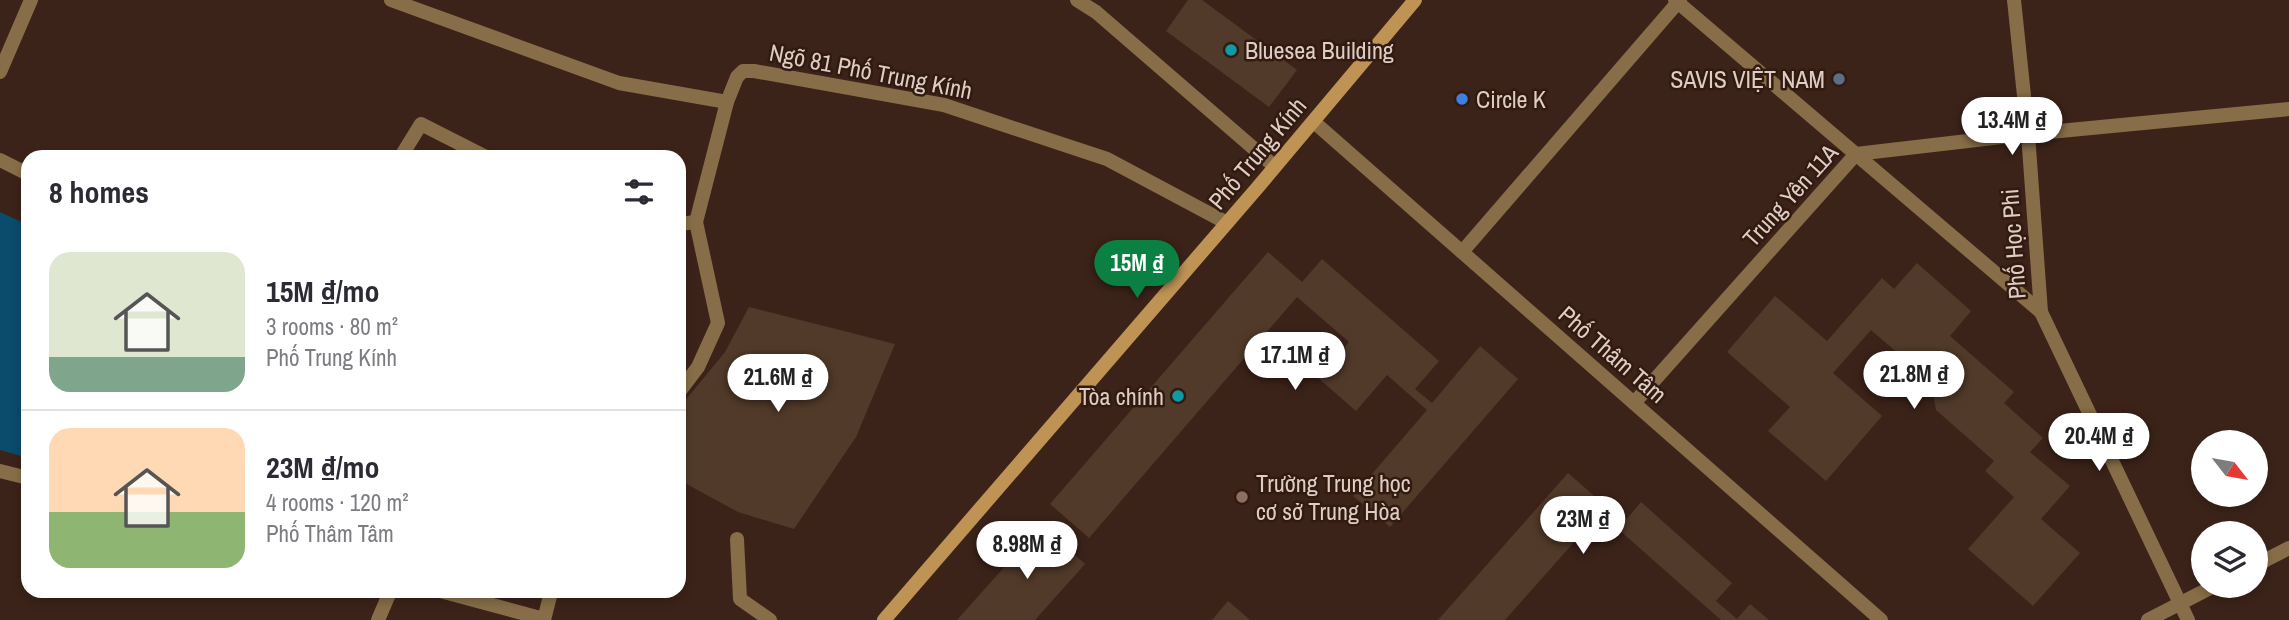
<!DOCTYPE html>
<meta charset="utf-8">
<style>
:root{--surface:#fff;--page:#f7f7f7;--text:#2b2b33;--muted:#7c7c81;--line:#e1e1e2;--accent:#0b8043}
body{margin:0;font-family:"Archivo Narrow",sans-serif;background:var(--page);color:var(--text);height:100vh;display:flex;flex-direction:column;font-size:26px;white-space:nowrap}
*{box-sizing:border-box;margin:0}
p{font-size:23px;color:var(--muted)}
.icon{flex:none;width:38px;height:38px;fill:none;stroke:currentColor;stroke-width:2;stroke-linecap:round;stroke-linejoin:round}
.map{position:relative;flex:1;overflow:hidden}
.drawer{position:absolute;left:21px;top:150px;width:665px;height:448px;display:flex;flex-direction:column;background:var(--surface);border-radius:21px;box-shadow:0 4px 10px #0003}
.drawer>*{flex:none}
.needle{width:46px;rotate:121deg}
.tools{position:absolute;left:2191px;top:430px;display:grid;gap:14px}
.tools a{display:grid;place-items:center;width:77px;height:77px;border-radius:50%;background:var(--surface);box-shadow:0 4px 10px #0003;font-size:35px}
.price{position:absolute;translate:-50% -60px;padding:0 16px;border-radius:24px;background:#fff;color:#222;font-size:23px;line-height:46px;filter:drop-shadow(0 2px 4px #0008)}
.price::after{content:'';position:absolute;left:50%;top:42px;width:21px;height:16px;margin-left:-10px;background:inherit;clip-path:polygon(0 0,100% 0,50% 100%)}
.price.current{background:var(--accent);color:#fff}
ul{padding:0;list-style:none}
li{display:flex;align-items:center;gap:21px;height:175px;padding:0 28px}
li+li{border-top:2px solid var(--line)}
li span{display:grid;place-items:center;flex:none;width:196px;height:140px;border-radius:21px;color:#555}
li>.icon{margin-inline-start:auto}
span .icon{width:84px;height:84px;fill:#fffc;stroke-width:1}
li b{font-size:30px}
h2{display:flex;justify-content:space-between;align-items:center;height:84px;padding:0 28px;font-size:30px}
.map>svg:first-child{display:block}
.water{fill:#0b4b6b}
.building{fill:#513a29}
.lines{fill:none;stroke-linecap:round;stroke-linejoin:round}
.lane{stroke:#886e48;stroke-width:14}
.street{stroke:#886e48;stroke-width:14}
.secondary{stroke:#be9354;stroke-width:14}
.culture-dot{fill:#0f9aa8;stroke:#321a0f;stroke-width:2.5}
.service-dot{fill:#5c6f8a;stroke:#321a0f;stroke-width:2.5}
.shop-dot{fill:#3f7fe0;stroke:#321a0f;stroke-width:2.5}
.education-dot{fill:#8d6e63;stroke:#321a0f;stroke-width:2.5}
.labels{text-anchor:middle;dominant-baseline:central;stroke-width:5;stroke-linejoin:round;paint-order:stroke}
.poi-label{font-size:24px;fill:#decdc6;stroke:#321a0f;text-anchor:start}
.street-label{font-size:24px;fill:#decdc6;stroke:#321a0f}
</style>
<div class="map">
<svg width="2289" height="620" viewBox="0 0 2289 620">
<rect width="100%" height="100%" fill="#3c2319"/>
<!-- water -->
<polygon class="water" points="0,212 28,225 28,458 0,450"/>
<!-- building -->
<g class="building">
<polygon points="1188,0 1202,0 1297,70 1269,107 1166,31"/>
<polygon points="1268,252 1302,282 1322,259 1439,361 1415,389 1432,403 1480,346 1518,379 1390,527 1353,496 1427,410 1387,375 1356,411 1318,378 1349,342 1297,297 1089,538 1050,504"/>
<polygon points="1917,263 1971,311 1950,336 2014,392 2004,403 2043,438 2030,452 2070,486 2041,519 2080,553 2033,606 1968,549 2014,497 1985,471 1994,461 1936,410 1931,382 1871,330 1833,373 1882,416 1826,481 1768,431 1790,407 1727,352 1775,296 1827,341 1882,278 1894,289"/>
<polygon points="749,307 895,344 856,437 794,529 738,512 679,480 679,408 725,352"/>
<polygon points="1568,473 1624,522 1641,502 1732,583 1716,601 1737,619 1750,604 1769,620 1721,620 1600,513 1505,620 1438,620"/>
<polygon points="1042,525 1085,564 1035,620 957,620"/>
<polygon points="1228,601 1250,620 1212,620"/>
</g>
<g class="lines">
<!-- lane -->
<g class="lane">
<polyline points="391,0 619,83 727,102"/>
<polyline points="1077,0 1096,12 1274,166"/>
<polyline points="0,72 31,0"/>
<polyline points="400,158 421,124 488,158"/>
<polyline points="0,160 28,174"/>
<polyline points="679,224 696,222"/>
<polyline points="679,392 698,367 718,323 696,222 727,102 737,77 743,71 754,71 944,105 1107,159 1227,223"/>
<polyline points="0,471 28,478"/>
<polyline points="737,539 740,599 770,620"/>
<polyline points="444,592 544,619"/>
<polyline points="378,620 390,592"/>
<polyline points="544,620 551,592"/>
</g>
<!-- street -->
<g class="street">
<polyline points="1675,0 2041,312"/>
<polyline points="2014,0 2028,134 2041,312 2188,620"/>
<polyline points="1314,122 1881,620"/>
<polyline points="1462,252 1680,0"/>
<polyline points="1634,403 1856,154 2028,134 2289,109"/>
<polyline points="2256,565 2289,548"/>
<polyline points="2148,620 2214,586"/>
</g>
<!-- secondary -->
<polyline class="secondary" points="884,620 1258,187 1415,0"/>
</g>
<!-- markers -->
<g class="culture-dot">
<circle cx="1231" cy="50" r="7"/>
<circle cx="1178" cy="396" r="7"/>
</g>
<circle class="service-dot" cx="1839" cy="79" r="7"/>
<circle class="shop-dot" cx="1462" cy="99" r="7"/>
<circle class="education-dot" cx="1242" cy="497" r="7"/>
<g class="labels">
<!-- poi labels -->
<g class="poi-label">
<text x="1245" y="50">Bluesea Building</text>
<text x="1825" y="79" text-anchor="end">SAVIS VIỆT NAM</text>
<text x="1476" y="99">Circle K</text>
<text x="1164" y="396" text-anchor="end">Tòa chính</text>
<text x="1256" y="483">Trường Trung học<tspan x="1256" dy="28">cơ sở Trung Hòa</tspan></text>
</g>
<!-- street labels -->
<g class="street-label">
<text transform="translate(871 71) rotate(11)">Ngõ 81 Phố Trung Kính</text>
<text transform="translate(1257 153) rotate(-50)">Phố Trung Kính</text>
<text transform="translate(1790 195) rotate(-48)">Trung Yên 11A</text>
<text transform="translate(2013 244) rotate(-94)">Phố Học Phi</text>
<text transform="translate(1613 354) rotate(41)">Phố Thâm Tâm</text>
</g>
</g>
</svg>
<div class="tools">
<a><svg class="needle" viewBox="-14 -14 28 28"><path d="M0-13l5 13h-10z" fill="#e53935"/><path d="M0 13l5-13h-10z" fill="#7c7c81"/></svg></a>
<a><svg class="icon" aria-label="layers" viewBox="0 0 24 24"><path d="M12 4l9 5-9 5-9-5zM3 14l9 5 9-5"/></svg></a>
</div>
<b class="price" style="left:2012px;top:157px">13.4M ₫</b>
<b class="price current" style="left:1137px;top:300px">15M ₫</b>
<b class="price" style="left:1295px;top:392px">17.1M ₫</b>
<b class="price" style="left:1914px;top:411px">21.8M ₫</b>
<b class="price" style="left:778px;top:414px">21.6M ₫</b>
<b class="price" style="left:2099px;top:473px">20.4M ₫</b>
<b class="price" style="left:1583px;top:556px">23M ₫</b>
<b class="price" style="left:1027px;top:581px">8.98M ₫</b>
<section class="drawer">
<h2>8 homes<svg class="icon" aria-label="filters" viewBox="0 0 24 24"><path d="M4 7h16M4 17h16"/><circle cx="9" cy="7" r="2"/><circle cx="15" cy="17" r="2"/></svg></h2>
<ul>
<li><span style="background:linear-gradient(#dfe7d0 75%,#7fa58c 0)"><svg class="icon" aria-label="home" viewBox="0 0 24 24"><path d="M3 11l9-7 9 7M6 9v11h12V9"/></svg></span><div><b>15M ₫/mo</b><p>3 rooms · 80 m²</p><p>Phố Trung Kính</p></div></li>
<li><span style="background:linear-gradient(#ffd9b3 60%,#8fb573 0)"><svg class="icon" aria-label="home" viewBox="0 0 24 24"><path d="M3 11l9-7 9 7M6 9v11h12V9"/></svg></span><div><b>23M ₫/mo</b><p>4 rooms · 120 m²</p><p>Phố Thâm Tâm</p></div></li>
</ul>
</section>
</div>
